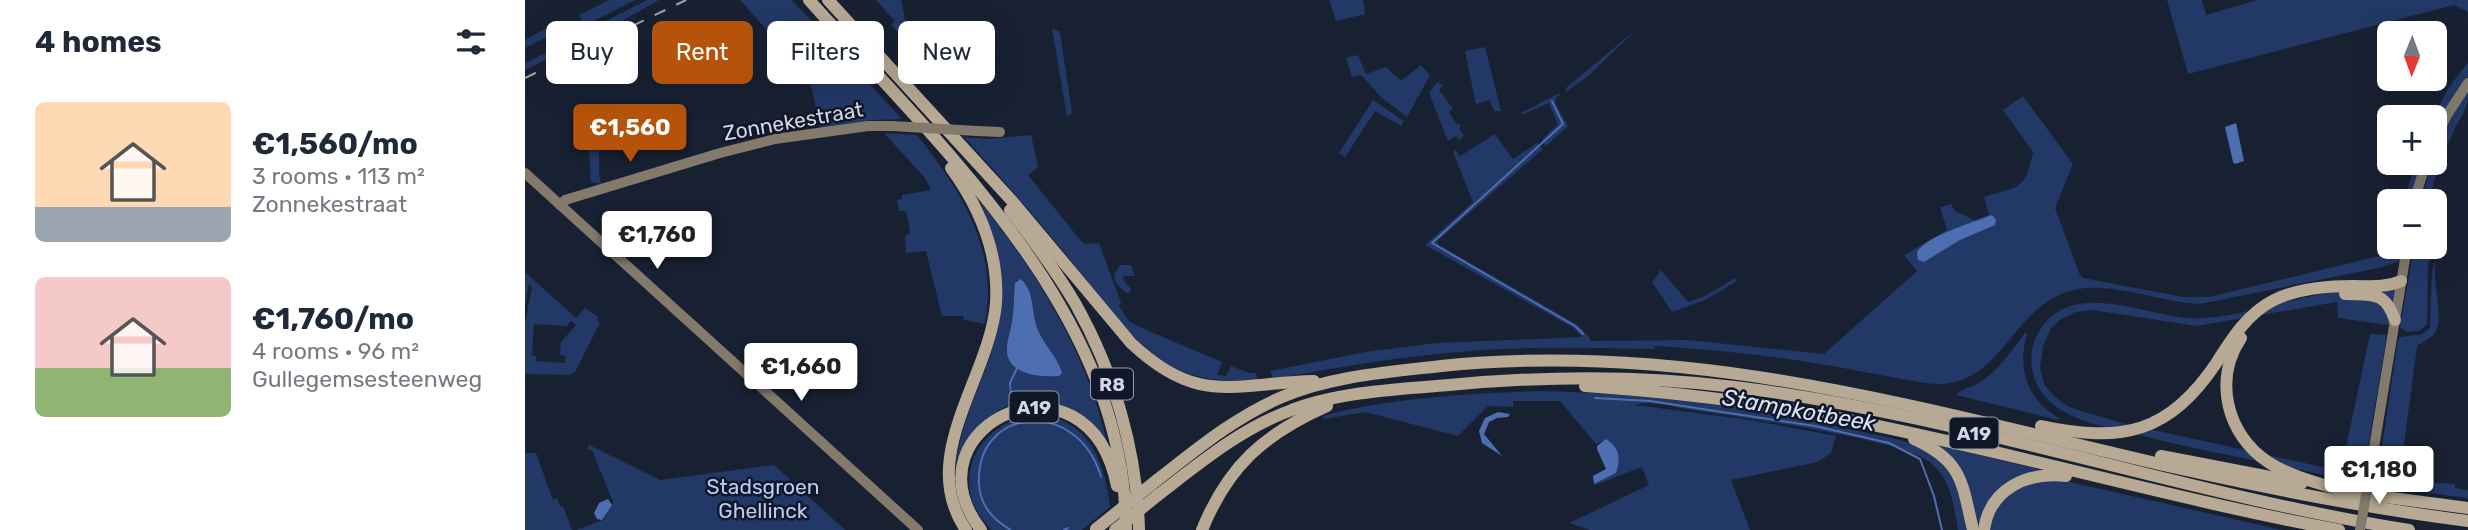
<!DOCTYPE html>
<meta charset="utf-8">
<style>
:root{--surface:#fff;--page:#f2f2f3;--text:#1f2937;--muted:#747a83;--accent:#b45309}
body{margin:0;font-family:Rubik,sans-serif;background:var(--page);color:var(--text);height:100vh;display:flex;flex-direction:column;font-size:26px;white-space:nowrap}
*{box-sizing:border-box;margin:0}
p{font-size:23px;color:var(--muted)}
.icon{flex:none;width:38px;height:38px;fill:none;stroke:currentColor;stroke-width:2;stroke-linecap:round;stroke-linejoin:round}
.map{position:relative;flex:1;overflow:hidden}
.details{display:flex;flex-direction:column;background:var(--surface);width:525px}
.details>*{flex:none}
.top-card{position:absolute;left:21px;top:21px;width:665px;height:63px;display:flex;gap:14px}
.needle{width:46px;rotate:181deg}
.controls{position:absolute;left:1852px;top:21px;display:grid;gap:14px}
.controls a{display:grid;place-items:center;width:70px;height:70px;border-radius:10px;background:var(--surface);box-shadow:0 7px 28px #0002;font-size:35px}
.price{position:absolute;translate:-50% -60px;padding:0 16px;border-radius:7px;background:#fff;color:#222;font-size:23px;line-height:46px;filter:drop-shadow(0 2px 4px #0008)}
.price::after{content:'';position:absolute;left:50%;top:42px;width:21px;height:16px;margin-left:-10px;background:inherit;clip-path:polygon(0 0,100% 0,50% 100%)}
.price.active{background:var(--accent);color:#fff}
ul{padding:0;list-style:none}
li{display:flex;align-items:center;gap:21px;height:175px;padding:0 35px}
li span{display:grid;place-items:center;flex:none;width:196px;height:140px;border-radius:10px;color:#555}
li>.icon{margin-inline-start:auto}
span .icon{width:84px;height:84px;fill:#fffc;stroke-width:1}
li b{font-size:30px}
h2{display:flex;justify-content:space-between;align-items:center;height:84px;padding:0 35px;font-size:30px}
.chip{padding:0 24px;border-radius:10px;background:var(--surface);box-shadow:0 7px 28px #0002;font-size:24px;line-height:63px}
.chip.active{background:var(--accent);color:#fff}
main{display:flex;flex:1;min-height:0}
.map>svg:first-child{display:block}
.green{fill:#223866;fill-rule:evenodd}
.water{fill:#4d6eb0}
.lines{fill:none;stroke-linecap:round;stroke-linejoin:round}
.stream{stroke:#4d6eb0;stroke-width:2}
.secondary{stroke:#837a6c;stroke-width:10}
.highway{stroke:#b7a993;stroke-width:12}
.rail{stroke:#9aa1af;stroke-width:2;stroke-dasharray:12 12;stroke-linecap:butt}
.secondary-bridge{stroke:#837a6c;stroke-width:10}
.highway-bridge{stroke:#b7a993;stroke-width:12}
.labels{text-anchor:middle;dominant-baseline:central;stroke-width:5;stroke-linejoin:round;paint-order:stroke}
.shield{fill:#0f1728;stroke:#979dab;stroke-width:2}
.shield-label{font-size:19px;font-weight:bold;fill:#d1d7e3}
.street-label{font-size:21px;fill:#d1d7e3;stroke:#0f1728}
.park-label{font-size:21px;fill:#bacdf2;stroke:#0f1728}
.water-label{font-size:23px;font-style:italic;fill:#dae4f7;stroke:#0f1728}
</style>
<main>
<section class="details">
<h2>4 homes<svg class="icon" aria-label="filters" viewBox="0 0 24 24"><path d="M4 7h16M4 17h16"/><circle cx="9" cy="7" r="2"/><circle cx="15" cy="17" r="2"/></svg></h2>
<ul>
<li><span style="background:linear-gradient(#ffd9b3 75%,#9aa5b1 0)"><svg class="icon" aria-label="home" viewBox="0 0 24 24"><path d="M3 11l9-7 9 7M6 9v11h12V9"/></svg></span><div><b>€1,560/mo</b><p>3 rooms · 113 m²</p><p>Zonnekestraat</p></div></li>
<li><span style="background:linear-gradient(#f6c9c9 65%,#8fb573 0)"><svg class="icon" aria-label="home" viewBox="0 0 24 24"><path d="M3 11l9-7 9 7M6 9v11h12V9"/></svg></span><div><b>€1,760/mo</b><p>4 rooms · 96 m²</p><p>Gullegemsesteenweg</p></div></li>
</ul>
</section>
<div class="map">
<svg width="1943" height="530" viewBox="0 0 1943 530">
<rect width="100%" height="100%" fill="#182132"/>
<!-- green -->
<g class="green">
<polygon points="84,0 110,0 59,26 54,15"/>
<polygon points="122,0 134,0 70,36 0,70 0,63 67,31 67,28"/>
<polygon points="215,0 267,0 377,119 346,120 295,129 287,89 279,71"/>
<polygon points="351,0 376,0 385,44 366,25 370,21"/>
<polygon points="804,0 838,0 840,14 811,21"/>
<polygon points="1642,0 1677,0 1681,15 1732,0 1943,0 1943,12 1929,5 1663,74"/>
<polygon points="31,23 34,31 0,48 0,40"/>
<polygon points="1114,27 1063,76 1041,92 1041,88"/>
<polygon points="527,28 535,32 547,113 542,117"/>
<polygon points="960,47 976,111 969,111 965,100 951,104 940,51"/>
<polygon points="833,55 841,74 861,67 876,81 896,65 905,75 882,117 857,98 836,75 827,77 821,58"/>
<path d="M1943 63V76L1909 131C1909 106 1927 81 1943 63Z"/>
<polygon points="912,82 918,85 914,90 928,109 924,112 932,125 935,123 935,130 939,136 934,140 931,136 923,141 904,93"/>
<path d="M1943 92C1943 112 1935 116 1928 133 1918 153 1908 179 1905 201H1896L1907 163H1909C1909 138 1930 112 1943 92Z"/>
<polygon points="1034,93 1035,95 1032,97 1030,103 1043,126 1021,146 1017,140 1033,124 1024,103 997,115 996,113"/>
<path d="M1498 96 1548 164 1530 208 1555 275 1558 278 1658 297H1684L1858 255 1864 245 1879 247 1877 260 1858 267 1675 304C1636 303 1587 281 1549 290 1491 303 1480 374 1425 383 1408 386 1389 381 1372 378 1344 373 1316 367 1288 363 1235 354 1182 349 1129 346V349C1064 348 999 346 934 352 871 357 810 368 748 379L745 371 840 352 912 343 1057 337 1049 328 900 245 948 202 928 152 931 150 935 156 970 134 988 159 1012 143 1018 149 912 241 914 245 1053 325 1064 337 1065 341 1163 340 1299 354 1392 271 1379 255 1422 230 1415 207 1426 204 1430 211 1449 220 1464 215 1459 197C1492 186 1500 193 1508 152L1478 110Z"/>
<polygon points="848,100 879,121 876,126 850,111 820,157 814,153"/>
<polygon points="74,106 74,174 76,184 66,182 62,121"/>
<path d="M359 133 392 135C436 191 474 249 460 324L439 320 438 316H417L401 251 381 253 380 236 385 233 382 213 379 211H374L372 200 377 199V195L406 190 400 178Z"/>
<path d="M506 135 513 167 503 175 556 241 560 244 574 243 596 303 594 306 604 321 612 326 697 362 692 375 701 376 706 366 724 373H731L733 380C706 382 679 381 654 370 608 348 570 290 538 251 506 212 473 174 439 137L464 139Z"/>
<polygon points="1890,163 1897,163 1887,201 1879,201"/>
<path d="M456 203C513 275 562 352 582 443 535 376 447 391 432 474L430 473C433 429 453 392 467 350 484 299 476 251 456 203Z"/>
<polygon points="1889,247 1917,251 1906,258 1903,263 1902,324 1894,331 1882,332 1875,327"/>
<path d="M1911 260C1906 280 1920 317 1910 333 1905 339 1897 342 1892 346L1875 475 1902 482 1930 484V488L1943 490V498L1851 486 1873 340 1875 337 1898 334 1905 328 1907 271Z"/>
<polygon points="595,265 606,265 610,276 599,276 598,280 606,289 605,292 601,293 591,283 589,275"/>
<polygon points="1136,270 1163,302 1180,296 1210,278 1212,281 1180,300 1147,312 1127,282"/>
<path d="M0 272 51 318 60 308 74 318 72 320 75 323 50 372 44 375 0 374V323L7 287 4 284 0 306ZM46 321 51 325 36 342 35 355 40 356V363L11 361V356L7 355 9 324 42 326Z"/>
<path d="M1870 289 1864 325 1813 318 1812 302 1671 326 1568 310 1551 312 1536 319 1526 328 1518 346 1515 369 1520 386 1529 396 1542 406 1556 411 1601 424 1816 471 1845 334 1862 335 1839 470 1834 484C1761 464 1685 454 1611 434 1587 428 1558 424 1536 410 1521 401 1509 385 1507 368 1504 352 1510 335 1520 323 1559 278 1631 323 1682 318 1729 314 1775 295 1822 290 1838 288 1854 289 1870 289Z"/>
<path d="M1500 333 1502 334C1492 368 1502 400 1534 418L1533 420 1431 395C1438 388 1447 387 1455 382 1474 370 1487 350 1500 333Z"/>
<path d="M1016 391C1123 393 1229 408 1333 431 1360 437 1396 441 1417 461 1435 479 1437 507 1442 530H1433C1429 506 1426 479 1406 463 1394 454 1380 450 1366 446 1301 429 1233 420 1167 410 1150 407 1124 400 1110 405L1225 420 1311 436 1306 453 1293 462 1206 480 1225 530H1065L1044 523 1124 485 1117 467 1070 485 1069 484 1091 473C1095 459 1095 448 1081 440L1071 444 1035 401H988V407L963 406 933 436 840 412 799 419 798 416C870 397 943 394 1016 391Z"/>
<path d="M507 415C563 416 579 459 585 507L557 530H467C421 487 449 425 507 415Z"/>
<polygon points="1409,444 1520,471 1490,479 1455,530 1451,530 1444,495"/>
<polygon points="64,445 135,480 249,465 320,530 51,530 78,520 88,502 67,450 62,450"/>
<polygon points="0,453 11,453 28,500 32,498 35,506 38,506 47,530 0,530"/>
<path d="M1536 480 1757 530H1463C1483 484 1489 486 1536 480Z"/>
</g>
<!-- water -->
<g class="water">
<polygon points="1711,123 1719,161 1710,164 1708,162 1700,127"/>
<path d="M1467 215 1471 220 1470 225 1435 240 1399 262 1393 260 1392 252C1403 235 1447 223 1467 215Z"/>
<path d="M496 279C510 293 506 310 512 328 518 344 532 356 537 373L534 376C515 377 481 375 482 349 482 340 486 330 487 322 489 309 489 296 490 283Z"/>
<polygon points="973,412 985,414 983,417 972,418 964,422 959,434 977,456 957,443 954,431 960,418"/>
<path d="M1081 439C1095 448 1096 459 1091 473L1069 484 1068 476 1081 469 1072 449V446Z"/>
<polygon points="83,499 87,505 77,520 72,519 69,513 74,503"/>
</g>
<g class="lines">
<!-- stream -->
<g class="stream">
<polyline points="1027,101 1038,124 907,243 1050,326 1058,334"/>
<polyline points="486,395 485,383 492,368"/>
<polyline points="1070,398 1125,401 1290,426 1364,443 1395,459 1409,496 1417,530"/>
<path d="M486 530C468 520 455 505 454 484 450 406 553 397 576 477"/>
<polyline points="539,530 543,528"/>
</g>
<!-- secondary -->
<g class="secondary">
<polyline points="452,131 475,132"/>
<polyline points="1909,141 1922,115 1943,83"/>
<polyline points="0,173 393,530"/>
<polyline points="1889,201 1901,163"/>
<polyline points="35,205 40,200 195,153 250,139 343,126 367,126"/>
<polyline points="1844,478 1882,247"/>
</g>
<!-- highway -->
<g class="highway">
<path d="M284 0C418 150 600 313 601 530"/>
<path d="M303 0 488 202 606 343C674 407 709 383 789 381"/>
<path d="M426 168C455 208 474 254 471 303 465 378 391 457 441 530"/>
<path d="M485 210C508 240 531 271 550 303 589 372 612 451 614 530"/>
<path d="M1820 294C1848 295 1860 291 1870 320"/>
<path d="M1716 338C1688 380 1702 435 1743 462 1766 477 1797 484 1823 492"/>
<path d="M1060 386C1146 392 1233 402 1318 419 1484 451 1647 499 1814 530"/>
<path d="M1516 426C1597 443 1644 434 1692 362 1707 338 1723 313 1749 300 1773 288 1802 286 1828 286 1845 286 1860 288 1876 281"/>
<path d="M1389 439C1438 461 1437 483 1448 530"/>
<polyline points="1636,456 1777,483"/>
<path d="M632 480C672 449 710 417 757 397 806 376 863 372 916 366 1176 339 1413 414 1661 470 1755 491 1848 509 1943 521"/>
<polyline points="1815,491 1943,508"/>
<path d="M633 495C675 463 714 430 764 411 811 392 873 389 924 385 1019 376 1115 375 1210 387 1438 415 1657 494 1884 530"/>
<path d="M456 530C376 425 563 339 592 486"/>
<path d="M677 530C703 466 739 434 802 406"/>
<path d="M1459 530C1465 488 1502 472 1541 476"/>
</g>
<!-- rail -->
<polyline class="rail" points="0,78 161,0"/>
<!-- secondary-bridge -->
<g class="secondary-bridge">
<polyline points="367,126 452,131"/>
<polyline points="1835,530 1844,478"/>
</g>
<!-- highway-bridge -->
<g class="highway-bridge">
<polyline points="571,529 632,480"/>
<polyline points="590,530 633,495"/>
</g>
</g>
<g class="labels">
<!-- shield labels -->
<g class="shield">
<rect x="566" y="368.5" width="42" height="31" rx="5"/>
<rect x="484.5" y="391.5" width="49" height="31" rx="5"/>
<rect x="1424.5" y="417.5" width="49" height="31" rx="5"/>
</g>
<g class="shield-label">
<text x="587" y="384">R8</text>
<text x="509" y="407">A19</text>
<text x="1449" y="433">A19</text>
</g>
<!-- street labels -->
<g class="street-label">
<text transform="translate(268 121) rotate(-10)">Zonnekestraat</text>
</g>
<!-- park labels -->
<g class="park-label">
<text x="238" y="486">Stadsgroen<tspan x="238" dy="24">Ghellinck</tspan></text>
</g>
<!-- water labels -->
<g class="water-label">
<text transform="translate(1274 410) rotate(10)">Stampkotbeek</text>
</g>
</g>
</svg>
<div class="controls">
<a><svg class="needle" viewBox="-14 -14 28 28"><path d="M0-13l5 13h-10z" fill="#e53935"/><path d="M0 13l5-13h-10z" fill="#747a83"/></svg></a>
<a>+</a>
<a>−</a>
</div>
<b class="price active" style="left:105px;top:164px">€1,560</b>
<b class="price" style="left:132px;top:271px">€1,760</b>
<b class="price" style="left:276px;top:403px">€1,660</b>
<b class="price" style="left:1854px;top:506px">€1,180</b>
<div class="top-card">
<a class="chip">Buy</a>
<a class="chip active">Rent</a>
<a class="chip">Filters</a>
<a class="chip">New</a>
</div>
</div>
</main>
